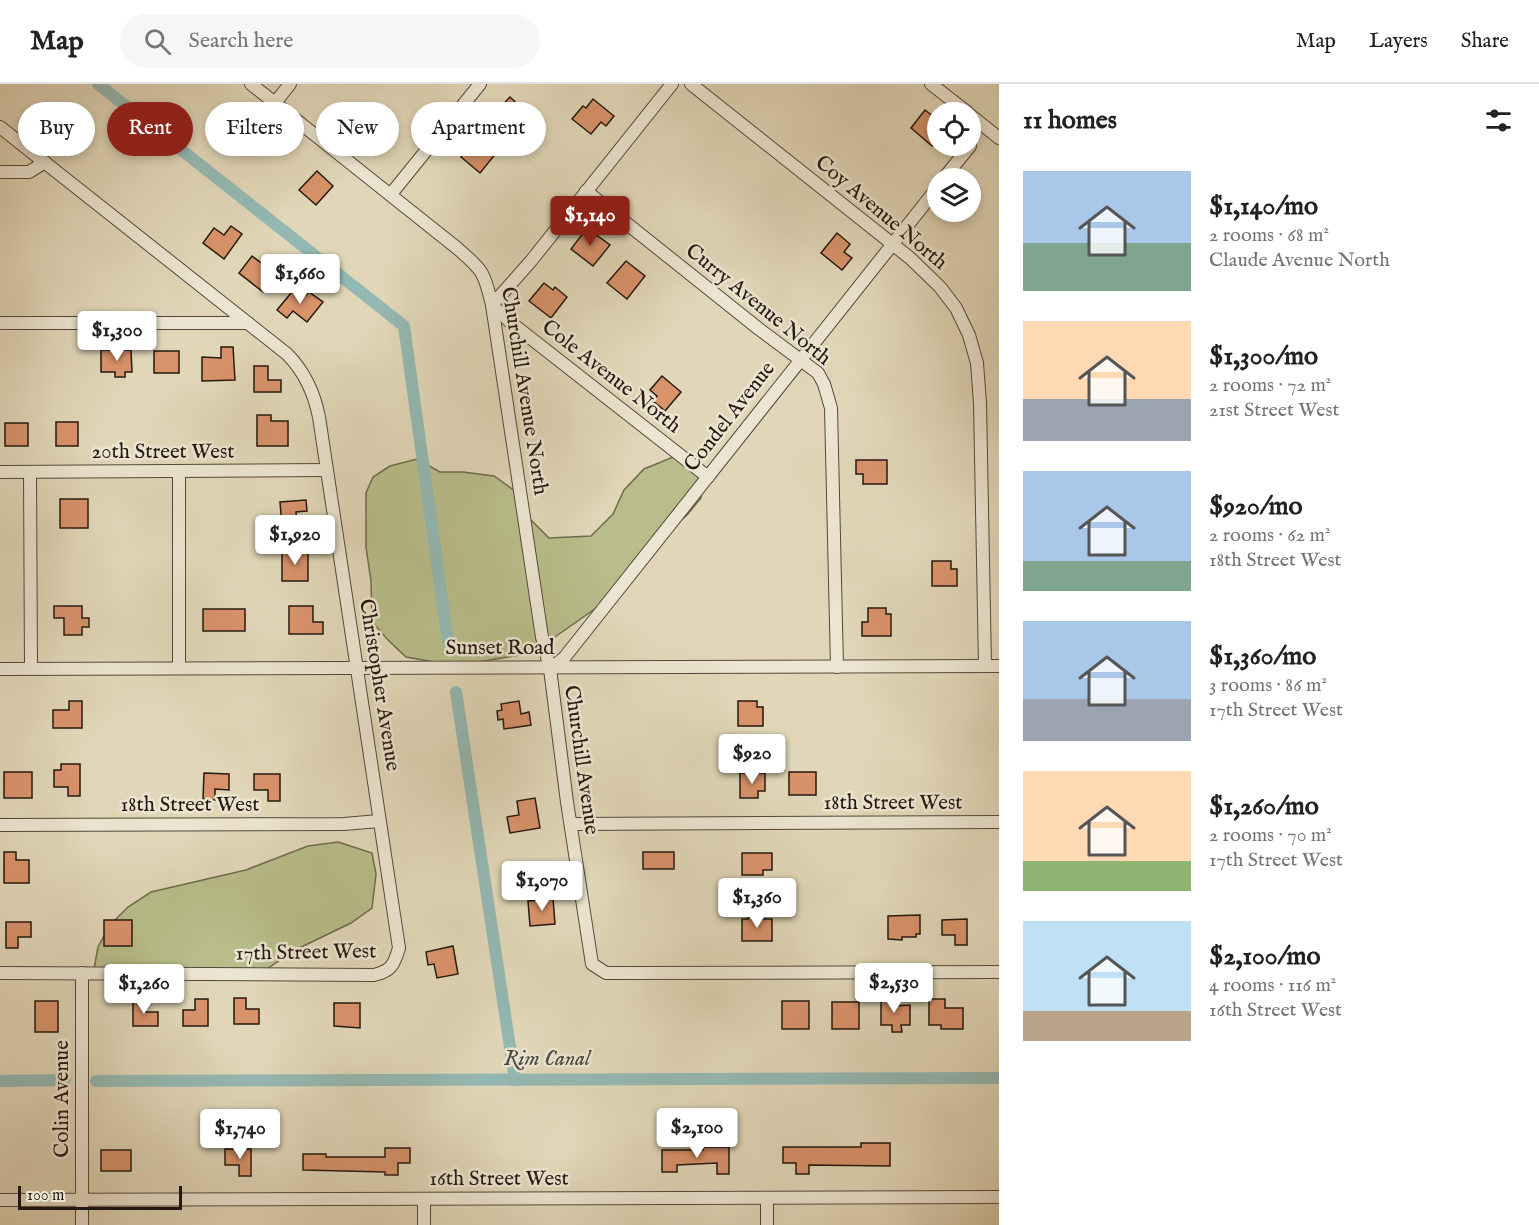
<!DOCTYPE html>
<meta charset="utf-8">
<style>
:root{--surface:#fff;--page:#f6f6f6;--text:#222;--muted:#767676;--line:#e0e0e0;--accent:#8f2418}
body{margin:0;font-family:"IM FELL English",serif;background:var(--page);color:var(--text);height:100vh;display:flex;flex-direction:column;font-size:22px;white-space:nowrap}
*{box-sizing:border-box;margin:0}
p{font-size:20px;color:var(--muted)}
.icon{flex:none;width:33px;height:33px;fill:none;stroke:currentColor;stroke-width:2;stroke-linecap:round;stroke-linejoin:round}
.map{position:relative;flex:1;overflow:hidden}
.panel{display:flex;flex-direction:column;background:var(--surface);width:540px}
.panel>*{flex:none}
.top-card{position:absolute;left:18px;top:18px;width:570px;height:54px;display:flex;gap:12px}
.controls{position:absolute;left:927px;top:18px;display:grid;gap:12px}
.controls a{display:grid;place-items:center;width:54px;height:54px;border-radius:50%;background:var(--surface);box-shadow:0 3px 9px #0003;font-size:30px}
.scale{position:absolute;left:18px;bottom:15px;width:164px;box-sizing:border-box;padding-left:6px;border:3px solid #251910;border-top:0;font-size:16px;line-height:21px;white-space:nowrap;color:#251910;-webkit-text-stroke:4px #ece5d1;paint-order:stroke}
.price{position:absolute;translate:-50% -51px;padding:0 14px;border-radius:6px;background:#fff;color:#222;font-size:20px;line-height:39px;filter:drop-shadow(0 2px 3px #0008)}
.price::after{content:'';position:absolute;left:50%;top:36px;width:18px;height:14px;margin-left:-9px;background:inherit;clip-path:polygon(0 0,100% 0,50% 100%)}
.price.selected{background:var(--accent);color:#fff}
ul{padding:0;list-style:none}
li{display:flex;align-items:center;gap:18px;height:150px;padding:0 24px}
li span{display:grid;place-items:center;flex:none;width:168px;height:120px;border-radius:0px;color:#555}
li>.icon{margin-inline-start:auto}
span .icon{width:72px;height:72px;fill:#fffc;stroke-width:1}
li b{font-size:26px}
h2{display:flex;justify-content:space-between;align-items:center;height:72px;padding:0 24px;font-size:26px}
.pill{padding:0 21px;border-radius:27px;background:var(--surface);box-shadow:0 3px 9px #0003;font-size:21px;line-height:54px}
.pill.selected{background:var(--accent);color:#fff}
header{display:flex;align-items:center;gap:36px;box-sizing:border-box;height:84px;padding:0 30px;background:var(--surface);border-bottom:2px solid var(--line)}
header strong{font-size:28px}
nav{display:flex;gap:33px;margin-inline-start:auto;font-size:21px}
.search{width:420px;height:54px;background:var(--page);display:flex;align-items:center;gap:15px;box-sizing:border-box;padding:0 21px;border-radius:33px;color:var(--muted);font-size:22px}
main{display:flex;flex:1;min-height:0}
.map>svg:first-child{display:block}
.green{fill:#b8bd8b;stroke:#6e6b4e;stroke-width:1.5}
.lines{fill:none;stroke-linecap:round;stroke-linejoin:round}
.canal{stroke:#94b9b3;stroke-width:12}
.building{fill:#d9936b;stroke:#251910;stroke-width:1.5}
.minor-casing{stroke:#54483a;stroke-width:14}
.minor{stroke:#ece5d1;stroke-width:12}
.labels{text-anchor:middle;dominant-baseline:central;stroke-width:5;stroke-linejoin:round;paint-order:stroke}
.street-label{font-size:21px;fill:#251910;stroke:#ece5d1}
.water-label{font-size:22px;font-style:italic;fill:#464941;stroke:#ece5d1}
</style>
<header>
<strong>Map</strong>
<div class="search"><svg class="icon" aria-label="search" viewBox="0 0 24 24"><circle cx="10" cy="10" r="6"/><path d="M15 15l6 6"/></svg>Search here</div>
<nav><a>Map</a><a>Layers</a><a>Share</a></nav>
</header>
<main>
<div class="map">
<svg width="999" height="1141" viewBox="0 0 999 1141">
<rect width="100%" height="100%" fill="#e1d7b8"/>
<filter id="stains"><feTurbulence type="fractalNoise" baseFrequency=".00333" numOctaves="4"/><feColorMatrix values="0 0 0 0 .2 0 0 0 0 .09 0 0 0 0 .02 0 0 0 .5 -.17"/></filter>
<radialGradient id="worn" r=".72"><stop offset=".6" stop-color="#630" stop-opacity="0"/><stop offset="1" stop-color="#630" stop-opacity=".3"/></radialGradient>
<!-- green -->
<g class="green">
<polygon points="673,373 703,393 701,414 687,431 656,458 643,484 612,513 552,555 537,568 467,580 445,580 406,573 388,556 372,538 371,497 366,463 366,409 373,393 390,382 417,375 440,388 463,388 494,392 515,407 531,436 549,454 591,452 613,430 624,406 644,385"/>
<polygon points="338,758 372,769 376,790 372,824 351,839 293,867 267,885 94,885 98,863 110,841 128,823 151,808 246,786 308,762"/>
</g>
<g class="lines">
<!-- canal -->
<g class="canal">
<polyline points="98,0 404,242 448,558"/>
<polyline points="456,608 515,996"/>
<polyline points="0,997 65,996"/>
<polyline points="96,997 999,994"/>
</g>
</g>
<!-- building -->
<g class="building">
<polygon points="510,13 528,30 509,50 491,33"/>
<polygon points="593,15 614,32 606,42 601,38 591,50 572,35 583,22 586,24"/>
<polygon points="925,26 938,36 938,56 932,62 911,44"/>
<polygon points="478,52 497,68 480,89 461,73"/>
<polygon points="317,87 333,102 316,121 299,106"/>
<polygon points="231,142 242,150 224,175 203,159 214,144 224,151"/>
<polygon points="587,144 610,161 593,182 571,165"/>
<polygon points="837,149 850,160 844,168 852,174 842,186 821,169"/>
<polygon points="252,172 277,191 263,208 239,189"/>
<polygon points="626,177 645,192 627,215 607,199"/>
<polygon points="544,199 553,206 555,203 567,213 551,234 529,217"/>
<polygon points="296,203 306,211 309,208 323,218 307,238 293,227 287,234 277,226"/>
<polygon points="221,263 233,263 235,296 202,297 202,273 221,274"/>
<polygon points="101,266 131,266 132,288 125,288 125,293 115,293 115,288 101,288"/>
<rect x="154" y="267" width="25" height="22"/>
<polygon points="254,282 268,282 268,296 281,296 281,308 254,308"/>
<polygon points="662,292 681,308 665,327 653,317 657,312 650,306"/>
<polygon points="257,331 271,331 271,337 288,337 288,362 257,362"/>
<rect x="56" y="338" width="22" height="24"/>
<rect x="5" y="339" width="23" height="23"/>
<polygon points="856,376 887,376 887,400 863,400 863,390 856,390"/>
<rect x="60" y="415" width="28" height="29"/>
<polygon points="306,416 307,427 296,428 297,442 282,443 280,418"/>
<rect x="282" y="468" width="26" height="29"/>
<polygon points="932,477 951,477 951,485 957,485 957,502 932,502"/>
<polygon points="54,522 82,522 82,534 89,534 89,543 82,543 82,551 64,551 64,534 54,534"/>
<polygon points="289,522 313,522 313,538 323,538 323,550 289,550"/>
<polygon points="868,524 886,524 886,530 891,530 891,552 862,552 862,538 868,538"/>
<rect x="203" y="525" width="42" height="22"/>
<polygon points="69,617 82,617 82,644 53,644 53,626 69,626"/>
<polygon points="519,617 521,630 529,628 531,641 504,645 503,635 498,636 497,627 502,626 501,620"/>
<polygon points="738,617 757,617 757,623 763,623 763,642 738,642"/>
<polygon points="61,680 80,680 80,712 68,712 68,703 54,703 54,686 61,686"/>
<rect x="4" y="688" width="28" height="26"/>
<rect x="789" y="688" width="27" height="23"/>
<polygon points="204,689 229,690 229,706 215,705 215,716 203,715"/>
<polygon points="740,689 765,689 765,707 758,707 758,714 740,714"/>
<polygon points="254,690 280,690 280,717 268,717 268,706 254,706"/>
<polygon points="535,714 540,744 510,749 507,733 519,731 517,717"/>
<polygon points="4,768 16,768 16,776 29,776 29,799 4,799"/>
<rect x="643" y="768" width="31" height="17"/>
<polygon points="742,769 772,769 772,786 763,786 763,791 742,791"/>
<polygon points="553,815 555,840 530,842 528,817"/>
<polygon points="748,829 756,829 756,835 772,835 772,857 742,857 742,835 748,835"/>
<polygon points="920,831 920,850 916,850 916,853 902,853 902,856 888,855 888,832"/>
<polygon points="967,835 967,861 955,861 955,851 942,851 942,836"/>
<rect x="104" y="836" width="28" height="26"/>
<polygon points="6,838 31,838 31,853 18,853 18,864 6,864"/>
<polygon points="453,862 458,890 437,894 434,880 428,881 426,868"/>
<polygon points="881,912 892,912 892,922 910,921 910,941 901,941 902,948 892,948 892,941 881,941"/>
<polygon points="234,914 246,914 246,925 259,925 259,940 234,940"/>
<polygon points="195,915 208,915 208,942 183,942 183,926 195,926"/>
<polygon points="929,915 945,915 945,924 963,924 963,945 941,945 941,941 929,941"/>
<polygon points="133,916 145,916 145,928 158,928 158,942 133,942"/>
<rect x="35" y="917" width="23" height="31"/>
<rect x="782" y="917" width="27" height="28"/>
<rect x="832" y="918" width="27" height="27"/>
<polygon points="334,919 360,919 360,944 334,942"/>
<polygon points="861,1059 890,1059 890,1082 809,1081 809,1090 796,1090 796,1079 783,1079 783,1063 861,1063"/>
<polygon points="703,1063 729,1063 729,1090 717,1090 717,1079 677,1081 677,1088 662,1088 662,1066 703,1066"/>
<polygon points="385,1064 410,1064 410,1079 398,1079 398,1091 385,1091 385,1088 303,1086 303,1070 326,1070 326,1073 385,1073"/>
<polygon points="225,1065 251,1065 251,1092 239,1092 239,1081 225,1081"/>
<rect x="101" y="1066" width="30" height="21"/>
</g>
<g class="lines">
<!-- minor casing -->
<g class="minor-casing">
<g id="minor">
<path d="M251 0 457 164C483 187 484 187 492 221L542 553 550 585 567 718 592 880 606 889H626L999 888"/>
<polyline points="672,0 531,177 492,221 510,238 708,393"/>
<polyline points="691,0 910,174 940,203 956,224 969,251 977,279 980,319 985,582"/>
<polyline points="931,0 967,28"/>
<polyline points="275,19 290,0"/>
<polyline points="970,31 999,54"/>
<path d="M0 43 287 270C305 288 314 308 319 333L399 864C394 881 391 887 374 891L0 889"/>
<polyline points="0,88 29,88 45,78"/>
<polyline points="944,94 970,62"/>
<polyline points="586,107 759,245 818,289 824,300 831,324 837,583"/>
<polyline points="391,110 480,0"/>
<polyline points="0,239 248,239"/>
<polyline points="0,388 326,386"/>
<polyline points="30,388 31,585"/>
<polyline points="179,388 179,584"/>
<polyline points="0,585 999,582"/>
<polyline points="550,585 564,574 938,103"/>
<polyline points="571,740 999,738"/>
<polyline points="0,741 344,740 379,737"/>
<polyline points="767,1114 767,1141"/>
<polyline points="424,1115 424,1141"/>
<polyline points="0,1116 999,1113"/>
<polyline points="82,1141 82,889"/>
</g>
</g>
<!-- minor -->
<use href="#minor" class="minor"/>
</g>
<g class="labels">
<!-- street labels -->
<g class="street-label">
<text transform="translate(881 129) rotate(40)">Coy Avenue North</text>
<text transform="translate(758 221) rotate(39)">Curry Avenue North</text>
<text transform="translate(611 293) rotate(38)">Cole Avenue North</text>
<text transform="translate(524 307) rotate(81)">Churchill Avenue North</text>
<text transform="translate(730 333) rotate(-52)">Condel Avenue</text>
<text x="163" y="368">20th Street West</text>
<text x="500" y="564">Sunset Road</text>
<text transform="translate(379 601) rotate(81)">Christopher Avenue</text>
<text transform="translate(581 676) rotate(82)">Churchill Avenue</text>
<text x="893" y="719">18th Street West</text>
<text x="190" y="721">18th Street West</text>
<text transform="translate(306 869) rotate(-1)">17th Street West</text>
<text transform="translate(62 1015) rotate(-90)">Colin Avenue</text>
<text x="499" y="1095">16th Street West</text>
</g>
<!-- water labels -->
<g class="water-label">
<text x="547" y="975">Rim Canal</text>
</g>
</g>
<rect width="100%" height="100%" filter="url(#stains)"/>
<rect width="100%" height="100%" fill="url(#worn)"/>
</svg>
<div class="controls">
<a><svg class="icon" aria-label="locate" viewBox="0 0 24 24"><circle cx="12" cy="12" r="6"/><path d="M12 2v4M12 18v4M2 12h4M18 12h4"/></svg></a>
<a><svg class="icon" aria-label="layers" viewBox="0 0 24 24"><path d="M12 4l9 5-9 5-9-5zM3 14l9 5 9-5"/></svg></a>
</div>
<div class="scale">100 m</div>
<b class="price selected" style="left:590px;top:163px">$1,140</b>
<b class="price" style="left:300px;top:221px">$1,660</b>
<b class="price" style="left:117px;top:278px">$1,300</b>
<b class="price" style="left:295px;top:482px">$1,920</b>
<b class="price" style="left:752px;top:701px">$920</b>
<b class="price" style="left:542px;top:828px">$1,070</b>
<b class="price" style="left:757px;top:845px">$1,360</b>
<b class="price" style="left:894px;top:930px">$2,530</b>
<b class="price" style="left:144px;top:931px">$1,260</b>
<b class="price" style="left:697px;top:1075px">$2,100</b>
<b class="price" style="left:240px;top:1076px">$1,740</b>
<div class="top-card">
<a class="pill">Buy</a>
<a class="pill selected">Rent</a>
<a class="pill">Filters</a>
<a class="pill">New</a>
<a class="pill">Apartment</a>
</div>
</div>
<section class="panel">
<h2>11 homes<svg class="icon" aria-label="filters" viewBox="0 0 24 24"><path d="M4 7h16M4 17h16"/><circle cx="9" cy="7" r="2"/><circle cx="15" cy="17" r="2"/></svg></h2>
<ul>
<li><span style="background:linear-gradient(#a9c7e8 60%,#7fa58c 0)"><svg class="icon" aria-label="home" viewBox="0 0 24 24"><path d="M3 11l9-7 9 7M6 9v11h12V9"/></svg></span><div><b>$1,140/mo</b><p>2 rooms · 68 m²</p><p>Claude Avenue North</p></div></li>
<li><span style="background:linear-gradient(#ffd9b3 65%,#9aa5b1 0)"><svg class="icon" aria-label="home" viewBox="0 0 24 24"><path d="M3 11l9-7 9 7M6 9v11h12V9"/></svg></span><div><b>$1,300/mo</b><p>2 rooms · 72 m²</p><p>21st Street West</p></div></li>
<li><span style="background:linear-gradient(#a9c7e8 75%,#7fa58c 0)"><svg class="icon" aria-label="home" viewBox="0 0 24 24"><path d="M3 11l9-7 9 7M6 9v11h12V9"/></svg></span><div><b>$920/mo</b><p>2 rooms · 62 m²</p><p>18th Street West</p></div></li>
<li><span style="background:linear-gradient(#a9c7e8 65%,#9aa5b1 0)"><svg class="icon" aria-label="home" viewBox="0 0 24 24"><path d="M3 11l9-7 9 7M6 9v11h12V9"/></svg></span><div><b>$1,360/mo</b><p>3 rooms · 86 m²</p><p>17th Street West</p></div></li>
<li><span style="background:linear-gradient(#ffd9b3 75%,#8fb573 0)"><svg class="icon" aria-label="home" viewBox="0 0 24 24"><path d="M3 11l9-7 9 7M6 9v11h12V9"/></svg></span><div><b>$1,260/mo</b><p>2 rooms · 70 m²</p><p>17th Street West</p></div></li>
<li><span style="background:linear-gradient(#bfe0f5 75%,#b9a48a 0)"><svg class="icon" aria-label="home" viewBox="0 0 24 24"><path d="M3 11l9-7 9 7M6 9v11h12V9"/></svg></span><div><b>$2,100/mo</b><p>4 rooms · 116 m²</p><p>16th Street West</p></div></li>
</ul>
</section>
</main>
